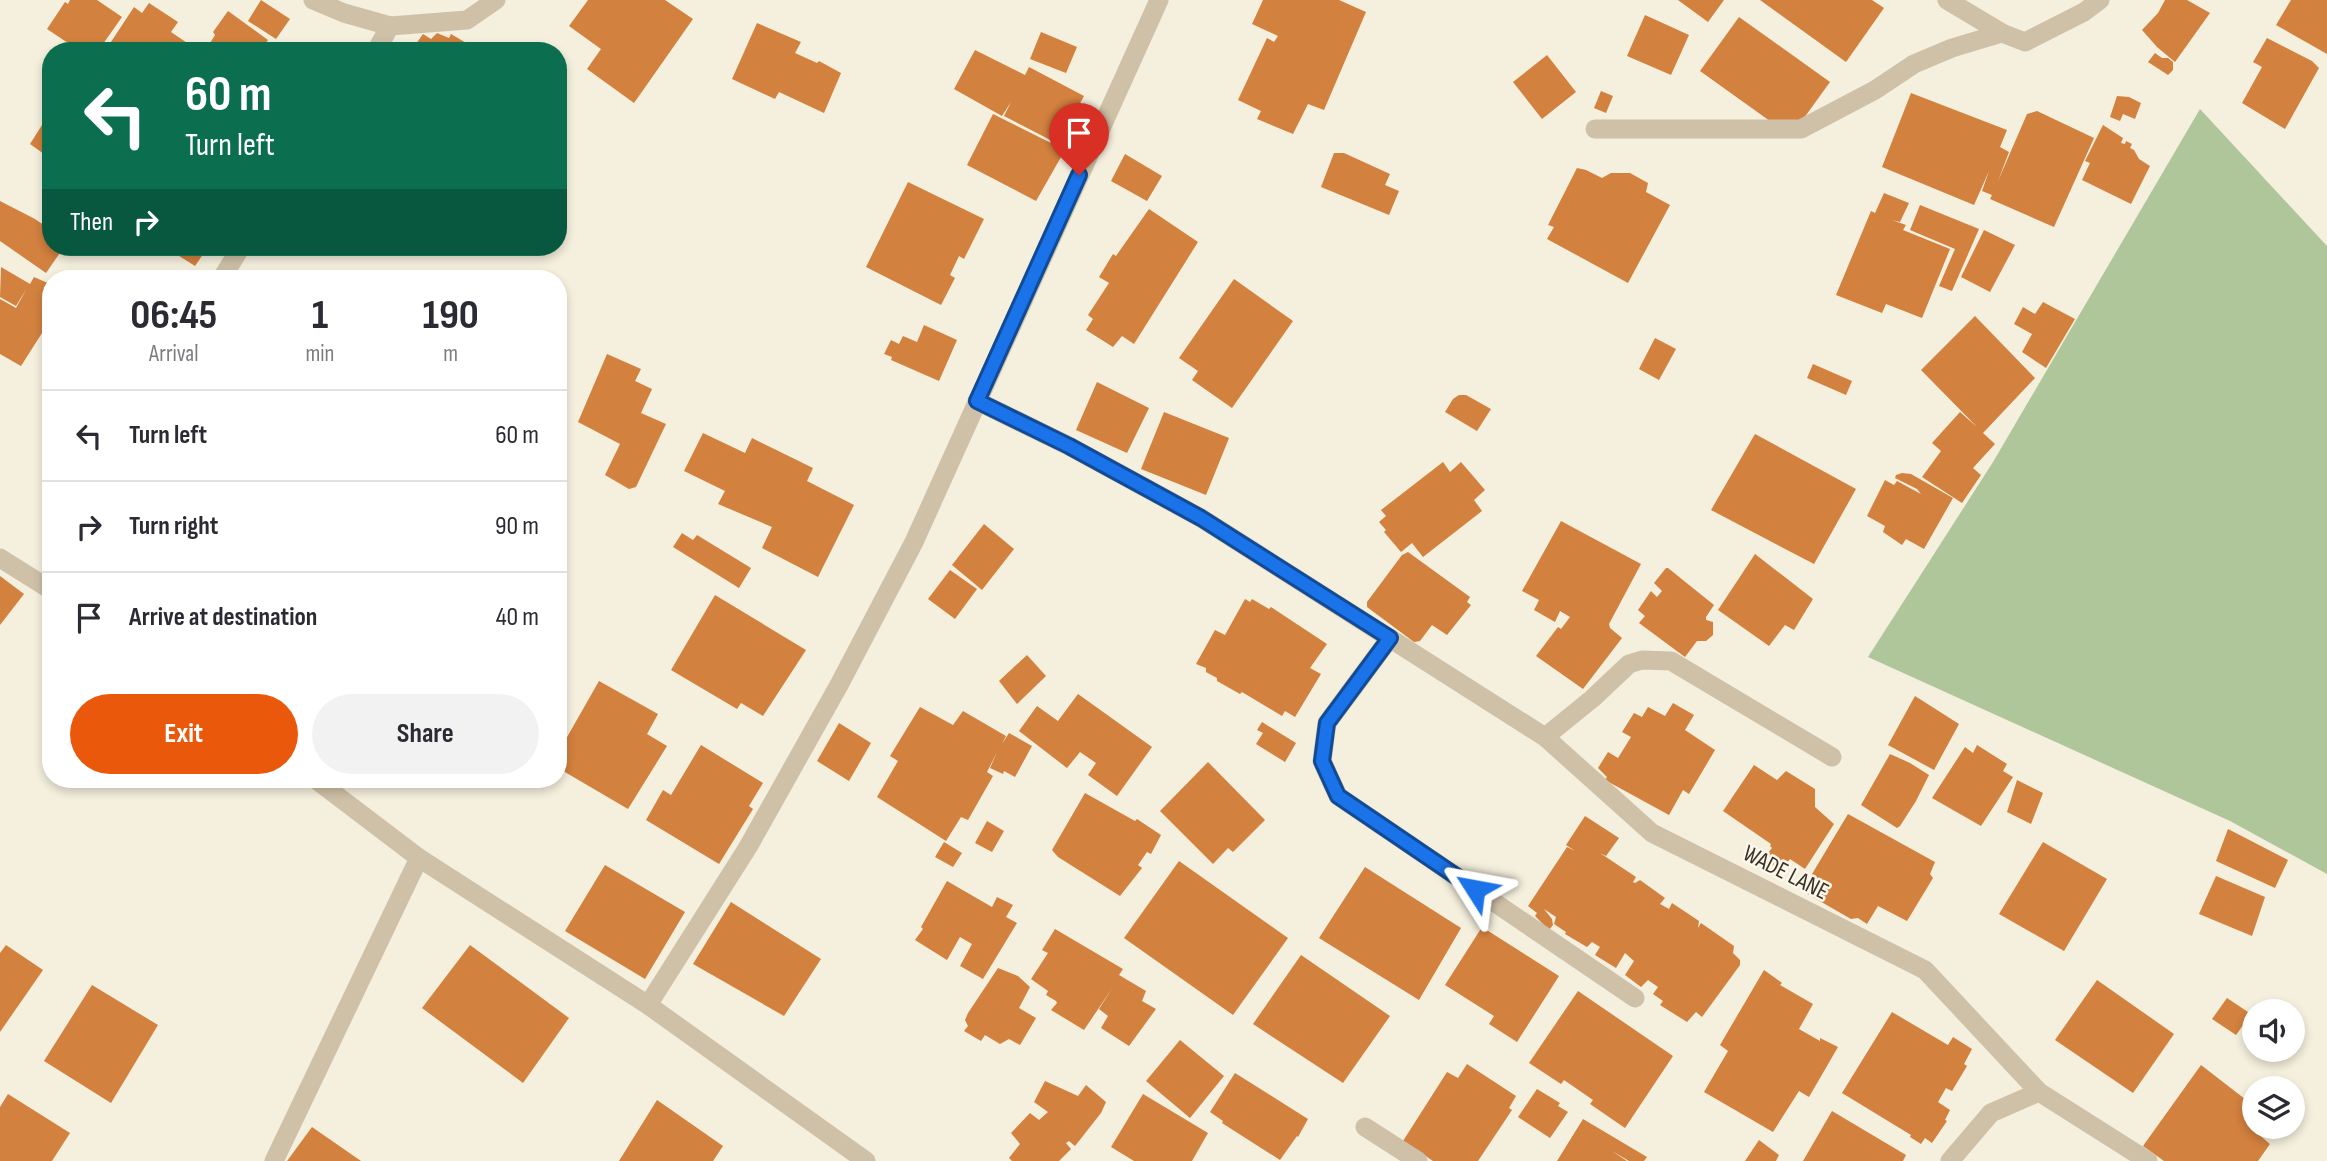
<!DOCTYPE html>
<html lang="en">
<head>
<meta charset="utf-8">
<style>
  :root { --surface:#fff; --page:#f2f2f3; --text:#2b2b33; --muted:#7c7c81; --line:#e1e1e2; --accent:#ea580c }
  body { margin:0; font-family:"Sofia Sans Condensed",sans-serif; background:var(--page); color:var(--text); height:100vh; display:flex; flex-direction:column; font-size:26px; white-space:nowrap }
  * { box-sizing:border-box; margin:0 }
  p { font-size:23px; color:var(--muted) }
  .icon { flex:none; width:38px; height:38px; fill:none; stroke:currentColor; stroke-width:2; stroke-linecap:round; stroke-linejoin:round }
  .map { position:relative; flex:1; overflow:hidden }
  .drawer { position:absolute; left:42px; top:270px; width:525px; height:518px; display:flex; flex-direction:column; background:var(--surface); border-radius:28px; box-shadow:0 4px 10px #0003 }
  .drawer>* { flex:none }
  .guide { position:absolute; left:42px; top:42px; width:525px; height:214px; border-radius:28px; box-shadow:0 4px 10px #0003; background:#0b6e4f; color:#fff; overflow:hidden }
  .buttons { position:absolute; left:2242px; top:999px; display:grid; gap:14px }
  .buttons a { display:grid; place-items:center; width:63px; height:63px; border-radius:50%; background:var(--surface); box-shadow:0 4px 10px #0003; font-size:35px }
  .pin { position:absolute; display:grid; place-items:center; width:60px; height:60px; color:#fff; margin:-72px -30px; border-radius:50% 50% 50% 0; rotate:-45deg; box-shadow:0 0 7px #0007 }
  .pin .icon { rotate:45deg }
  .me { position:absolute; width:77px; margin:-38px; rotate:304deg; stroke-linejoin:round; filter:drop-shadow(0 0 5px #0008) }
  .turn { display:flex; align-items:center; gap:24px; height:147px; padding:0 28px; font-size:32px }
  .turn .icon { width:91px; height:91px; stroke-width:2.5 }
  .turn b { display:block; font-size:49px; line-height:60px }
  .then { display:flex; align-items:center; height:66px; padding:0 28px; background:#0003; gap:14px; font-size:26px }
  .eta { display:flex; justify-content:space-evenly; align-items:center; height:119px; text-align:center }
  .eta b { font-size:42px; font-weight:700; line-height:49px }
  .action { display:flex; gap:14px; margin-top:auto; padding:14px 28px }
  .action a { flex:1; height:80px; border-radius:42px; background:var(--accent); color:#fff; font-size:28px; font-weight:700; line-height:80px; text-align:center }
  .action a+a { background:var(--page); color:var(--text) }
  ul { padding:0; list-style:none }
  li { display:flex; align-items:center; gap:21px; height:91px; padding:0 28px; border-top:2px solid var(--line) }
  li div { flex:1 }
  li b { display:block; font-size:26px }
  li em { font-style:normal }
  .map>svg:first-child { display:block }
  .green { fill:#afc69b }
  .building { fill:#d2813e }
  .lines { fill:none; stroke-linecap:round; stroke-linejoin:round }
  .minor { stroke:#cfc1a7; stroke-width:19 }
  .route-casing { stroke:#114b97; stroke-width:18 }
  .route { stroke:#1a73e8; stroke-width:12 }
  .labels { text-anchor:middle; stroke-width:5; stroke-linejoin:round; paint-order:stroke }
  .street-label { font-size:24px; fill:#3b3228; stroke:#fcf7ea }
</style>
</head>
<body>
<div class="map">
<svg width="2327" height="1161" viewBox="0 0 2327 1161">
  <rect width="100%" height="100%" fill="#f5efdd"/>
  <!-- green -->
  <polygon class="green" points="2200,109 2327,246 2327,874 2230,821 1868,657 1993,462"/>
  <!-- building -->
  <g class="building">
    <polygon points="70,0 97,0 122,17 98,51 80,51 47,29 65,2 68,4"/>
    <polygon points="261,0 290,19 276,39 248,21"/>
    <polygon points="588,0 665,0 693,19 634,103 587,69 601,49 569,26"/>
    <polygon points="1263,0 1339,0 1366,12 1324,110 1308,104 1293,134 1257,119 1261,111 1238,100 1267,38 1274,42 1278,36 1252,24"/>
    <polygon points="1678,0 1724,0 1708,22"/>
    <polygon points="1760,0 1872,0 1884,8 1846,62"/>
    <polygon points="2165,0 2187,0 2210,13 2175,62 2157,47 2142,30 2158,13"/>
    <polygon points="2291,0 2327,0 2327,54 2276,25"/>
    <polygon points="149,3 178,22 171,32 193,47 190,51 105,51 134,7 142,13"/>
    <polygon points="228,11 268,40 261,51 205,51 215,35 213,32"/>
    <polygon points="1645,15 1689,35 1671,75 1627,56"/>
    <polygon points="1739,17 1830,82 1791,136 1700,71"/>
    <polygon points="757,23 801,42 795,53 817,63 819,61 841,73 824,113 779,92 775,99 732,79"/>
    <polygon points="1041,32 1077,47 1066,73 1030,59"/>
    <polygon points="437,33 449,38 451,34 480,51 411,51 423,34 431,39"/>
    <polygon points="2267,38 2312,61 2319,68 2285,129 2242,103 2262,67 2253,62"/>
    <polygon points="975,50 1025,75 1029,67 1084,96 1058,144 1004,116 1011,102 1002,116 954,89"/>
    <polygon points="2155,53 2162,58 2168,58 2173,62 2173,70 2168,75 2148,62"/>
    <polygon points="1547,55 1576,92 1542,119 1513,82"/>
    <polygon points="1601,91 1613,96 1606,113 1594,108"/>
    <polygon points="1911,93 2007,130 2000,147 2009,152 1998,181 2027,114 2037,111 2094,138 2054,227 1990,199 1992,195 1982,191 1989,171 1974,205 1882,167"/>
    <polygon points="2117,96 2129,97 2141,103 2135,119 2123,114 2120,121 2110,117"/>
    <polygon points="49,114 51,115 51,159 30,144"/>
    <polygon points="993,114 1065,150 1036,201 967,165"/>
    <polygon points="2103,125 2123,138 2121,143 2125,144 2126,141 2132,144 2130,148 2134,150 2139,159 2150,166 2131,204 2082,180 2090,163 2085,161"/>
    <polygon points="1334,153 1344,153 1390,174 1385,185 1399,191 1389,215 1321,187"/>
    <polygon points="1125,154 1162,176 1147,201 1111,181"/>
    <polygon points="1577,168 1586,170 1602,178 1611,173 1630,173 1648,183 1646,192 1670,205 1628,283 1547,239 1554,227 1548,225"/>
    <polygon points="908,182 984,219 964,259 959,256 950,275 955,278 941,305 866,267"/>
    <polygon points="1884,193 1909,203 1900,222 1892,220 1906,225 1903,230 1950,249 1922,318 1886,304 1882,313 1836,295 1871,211 1875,213"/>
    <polygon points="0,201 35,219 51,230 51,247 64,247 46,273 0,241"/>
    <polygon points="1920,205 1979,229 1952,291 1939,286 1955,249 1910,230"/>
    <polygon points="1149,209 1198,242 1134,344 1122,336 1113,347 1086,330 1093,319 1088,315 1109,283 1099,277 1113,254 1116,256"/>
    <polygon points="1984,230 2015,245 1990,292 1961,277"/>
    <polygon points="165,247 208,247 195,266"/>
    <polygon points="1,267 30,284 34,277 50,284 43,296 51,300 51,338 42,333 21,366 0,354 0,299 16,308 27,288 16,306 0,297"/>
    <polygon points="1234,279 1293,321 1232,408 1192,380 1198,371 1179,358"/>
    <polygon points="2043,302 2075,319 2046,368 2022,352 2032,334 2014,324 2023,307 2035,314"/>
    <polygon points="1975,316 2035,378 1983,433 1995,444 1973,468 1981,475 1962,503 1922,477 1941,451 1932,443 1960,412 1977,427 1921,370"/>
    <polygon points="924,325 957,340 939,381 891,360 892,357 884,354 891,340 899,344 903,336 917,342"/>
    <polygon points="1655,338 1676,349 1659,380 1639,369"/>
    <polygon points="607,354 641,369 635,381 652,389 641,413 666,424 636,487 629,489 605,475 620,444 578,422"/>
    <polygon points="1813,364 1852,381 1846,395 1807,378"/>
    <polygon points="1097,382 1149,408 1127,453 1076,430"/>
    <polygon points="1459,395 1466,395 1491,409 1477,431 1445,412 1453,399"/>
    <polygon points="1164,412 1229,438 1206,495 1141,469"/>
    <polygon points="703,433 745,453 752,438 813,468 807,481 854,505 818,577 762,548 772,527 718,504 725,491 684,471"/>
    <polygon points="1755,434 1856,489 1814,564 1711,510"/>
    <polygon points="1443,462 1450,472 1461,462 1485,490 1474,500 1482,511 1423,557 1412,543 1401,552 1384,532 1386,530 1379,522 1386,516 1381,510"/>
    <polygon points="1902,473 1911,474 1953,498 1924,549 1906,539 1902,545 1883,532 1885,526 1867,516 1885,480 1894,485 1897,481 1921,494 1917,489 1895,478 1896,475"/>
    <polygon points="1561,521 1641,564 1609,624 1610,628 1622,638 1583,689 1536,656 1558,627 1561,629 1570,617 1560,611 1555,622 1534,610 1539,600 1522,591"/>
    <polygon points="984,524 1014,549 982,590 952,565"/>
    <polygon points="682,533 693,540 697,535 751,568 739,588 673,547"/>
    <polygon points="1408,552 1470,597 1467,602 1471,605 1447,635 1432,625 1420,641 1414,642 1367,607 1367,602 1402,555"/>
    <polygon points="1755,554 1813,599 1794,630 1785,625 1769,646 1718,610"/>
    <polygon points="1666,568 1668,568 1714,605 1706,617 1706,620 1713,622 1713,635 1706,641 1697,641 1685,657 1639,623 1645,616 1638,610 1651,591 1657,597 1662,591 1654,583"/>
    <polygon points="950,570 977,589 955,619 928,599"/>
    <polygon points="0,576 24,594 0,625"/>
    <polygon points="715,595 806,650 763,716 741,703 737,709 671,670"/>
    <polygon points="1245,599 1250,602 1252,599 1269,609 1271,607 1327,644 1310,668 1321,674 1295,717 1285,711 1282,716 1242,692 1240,694 1217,681 1217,678 1206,672 1206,668 1196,664 1215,630 1225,635"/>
    <polygon points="1027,655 1046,676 1017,704 999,681"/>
    <polygon points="599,681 658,714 647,734 667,746 628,809 558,768 558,753"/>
    <polygon points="1078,694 1152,747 1117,796 1088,775 1096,763 1080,752 1067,768 1019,731 1037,706 1058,721"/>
    <polygon points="1915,696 1959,724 1934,770 1888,745"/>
    <polygon points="1673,703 1694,715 1685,730 1715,750 1689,794 1683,790 1669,815 1605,780 1607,777 1598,768 1608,752 1618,758 1631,737 1622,732 1634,713 1642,717 1648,707 1665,716"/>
    <polygon points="920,707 953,725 963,711 1006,736 1002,744 1009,733 1032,746 1015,777 1004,771 1003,774 990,768 997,752 987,772 993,776 968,820 961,817 946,841 877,797 898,761 890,756"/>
    <polygon points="1262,722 1296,743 1285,762 1256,744 1263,733 1257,730"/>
    <polygon points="839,723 871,743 849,781 817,761"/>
    <polygon points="701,745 763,783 749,806 753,809 719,864 646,820 663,790 671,795"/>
    <polygon points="1977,745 2007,764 2003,771 2013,777 1981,826 1932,798 1965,747 1973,753"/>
    <polygon points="1890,754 1910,763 1929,775 1916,801 1900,826 1897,828 1861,805"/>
    <polygon points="1208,762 1265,820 1233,852 1228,848 1213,864 1160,811"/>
    <polygon points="1754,765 1777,780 1786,771 1815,789 1815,807 1834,824 1805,869 1790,859 1782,870 1767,863 1764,858 1772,848 1770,846 1771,844 1723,811"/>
    <polygon points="2017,780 2043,793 2031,824 2007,812"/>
    <polygon points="1085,793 1135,821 1137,819 1161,835 1151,854 1147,852 1138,865 1142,868 1120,896 1058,857 1052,850"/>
    <polygon points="1848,814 1935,862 1930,874 1933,878 1907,921 1878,906 1867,924 1858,918 1851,919 1804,892 1803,889"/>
    <polygon points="1585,816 1619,838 1606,856 1600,853 1636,877 1633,882 1635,883 1640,880 1665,898 1660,904 1669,909 1672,903 1699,921 1698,928 1701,923 1734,946 1733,953 1740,960 1740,965 1702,1017 1696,1012 1687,1022 1660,1005 1663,1001 1653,994 1658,987 1648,980 1641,987 1625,975 1634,961 1625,953 1616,968 1595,955 1600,947 1592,942 1587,947 1565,934 1566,932 1554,924 1556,917 1544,909 1552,919 1553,925 1549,930 1535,916 1537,913 1528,906 1567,847 1575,851 1566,845"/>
    <polygon points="987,821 1004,831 992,852 975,843"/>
    <polygon points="2228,829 2288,860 2275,888 2216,861"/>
    <polygon points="944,842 962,853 953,867 935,857"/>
    <polygon points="2043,842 2107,879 2064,951 1999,914"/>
    <polygon points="1179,861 1288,938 1233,1015 1124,938"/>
    <polygon points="605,865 685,912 645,979 565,931"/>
    <polygon points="1365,867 1461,928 1419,1000 1319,938"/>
    <polygon points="2216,876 2265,897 2252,936 2199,914"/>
    <polygon points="947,881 992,907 997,897 1013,905 1006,917 1017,923 983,979 960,966 972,944 960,937 947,960 915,940 923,929 921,927"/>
    <polygon points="731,902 821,959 784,1016 693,964"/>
    <polygon points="1482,927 1559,976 1517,1042 1489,1024 1494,1016 1445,985"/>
    <polygon points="1055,929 1123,969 1119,975 1146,991 1142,1001 1156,1009 1129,1046 1101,1028 1108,1016 1099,1009 1113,987 1084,1030 1051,1010 1057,1003 1056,1001 1046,995 1048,991 1031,979 1048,953 1042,950"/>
    <polygon points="6,945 43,970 0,1032 0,953"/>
    <polygon points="470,945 569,1018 523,1083 422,1008"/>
    <polygon points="1301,955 1390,1016 1343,1083 1253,1024"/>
    <polygon points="998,968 1018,976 1030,987 1019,1008 1036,1018 1020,1045 1009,1039 1000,1044 985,1035 981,1041 964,1031 968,1026 965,1020 968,1013"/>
    <polygon points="1764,970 1782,983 1780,985 1813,1004 1799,1029 1820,1041 1820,1038 1838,1047 1809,1097 1799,1091 1773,1132 1704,1092 1728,1051 1720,1045"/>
    <polygon points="2097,980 2174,1034 2133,1093 2055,1040"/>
    <polygon points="92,985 158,1025 111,1103 44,1061"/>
    <polygon points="1578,991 1673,1056 1625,1128 1590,1104 1593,1100 1564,1080 1561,1084 1529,1063"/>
    <polygon points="2227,998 2251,1014 2236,1035 2212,1019"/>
    <polygon points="1892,1012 1948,1045 1953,1037 1972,1049 1964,1064 1967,1066 1952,1091 1946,1088 1938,1102 1950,1110 1945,1120 1947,1121 1932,1143 1925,1138 1921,1144 1910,1137 1911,1135 1842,1093"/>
    <polygon points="1180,1040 1224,1076 1190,1118 1146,1081"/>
    <polygon points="1467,1064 1516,1096 1509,1108 1512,1110 1478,1161 1433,1161 1403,1141 1447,1072 1458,1078"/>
    <polygon points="2201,1065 2254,1106 2254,1127 2260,1127 2257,1133 2270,1144 2258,1161 2164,1161 2143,1146"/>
    <polygon points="1235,1073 1308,1119 1298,1137 1297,1136 1280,1160 1222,1123 1223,1121 1210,1112"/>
    <polygon points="1045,1081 1078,1096 1086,1085 1106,1102 1101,1113 1075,1146 1069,1141 1066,1143 1071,1149 1059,1161 1012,1161 1009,1158 1020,1144 1011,1133 1030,1113 1039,1120 1048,1112 1034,1102"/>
    <polygon points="1537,1089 1560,1103 1558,1106 1568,1112 1550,1138 1518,1117"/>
    <polygon points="8,1094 70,1133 52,1161 0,1161 0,1107"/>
    <polygon points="1143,1094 1208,1133 1192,1161 1134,1161 1111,1147"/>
    <polygon points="657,1100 723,1146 713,1161 619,1161"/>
    <polygon points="1832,1111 1906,1155 1903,1161 1803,1161"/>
    <polygon points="1583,1119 1647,1157 1644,1161 1629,1161 1612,1151 1627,1161 1557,1161"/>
    <polygon points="312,1127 361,1161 287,1161"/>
    <polygon points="1759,1140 1779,1155 1776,1161 1745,1161"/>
  </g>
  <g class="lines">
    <!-- minor -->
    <g class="minor">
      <polyline points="313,0 344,13 390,26 467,20 496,0"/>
      <polyline points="1947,0 2002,33 2025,42 2084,12 2100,0"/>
      <polyline points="376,51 390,26"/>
      <polyline points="1595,129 1801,129 1875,90 1914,64 1952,48 2002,33"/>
      <polyline points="222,278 241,247"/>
      <polyline points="977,401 1069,446 1201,518 1545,737 1652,833 1925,970 2039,1092 2148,1161"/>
      <polyline points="0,558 51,590"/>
      <polyline points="1390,638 1327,723 1322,761 1338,796 1635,998"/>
      <polyline points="1545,737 1593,698 1629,664 1642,660 1671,661 1832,757"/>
      <polyline points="315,779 419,858 648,1005 866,1161"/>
      <polyline points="648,1005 748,847 839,685 914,542 1159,0"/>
      <polyline points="1365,1127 1418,1161"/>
      <polyline points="274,1161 419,858"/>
      <polyline points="1950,1161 1991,1113 2039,1092"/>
    </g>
  </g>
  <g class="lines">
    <defs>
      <polyline id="route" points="1079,175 977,401 1069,446 1201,518 1390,638 1327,723 1322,761 1338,796 1475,889"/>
    </defs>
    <!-- route casing -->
    <use href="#route" class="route-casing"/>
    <!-- route -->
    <use href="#route" class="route"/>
  </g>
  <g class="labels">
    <!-- street labels -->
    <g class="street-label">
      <text transform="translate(1786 872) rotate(27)" y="8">WADE LANE</text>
    </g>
  </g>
</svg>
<div class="buttons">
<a><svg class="icon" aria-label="sound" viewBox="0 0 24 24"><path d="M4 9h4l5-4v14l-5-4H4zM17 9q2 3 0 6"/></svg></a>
<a><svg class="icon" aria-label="layers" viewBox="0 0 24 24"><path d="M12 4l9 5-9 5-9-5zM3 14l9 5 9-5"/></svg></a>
</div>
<div class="pin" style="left:1079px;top:175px;background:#d93025"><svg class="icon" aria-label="arrive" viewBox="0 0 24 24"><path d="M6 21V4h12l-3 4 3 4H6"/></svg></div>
<svg class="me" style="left:1475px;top:889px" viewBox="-20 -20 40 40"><path d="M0-17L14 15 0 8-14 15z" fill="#1a73e8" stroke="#fff" stroke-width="4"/></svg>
<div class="guide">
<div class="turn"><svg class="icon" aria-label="left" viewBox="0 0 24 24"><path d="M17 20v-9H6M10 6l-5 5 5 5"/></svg><div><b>60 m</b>Turn left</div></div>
<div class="then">Then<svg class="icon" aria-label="right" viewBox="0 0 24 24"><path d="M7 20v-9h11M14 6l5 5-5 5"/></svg></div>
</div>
<section class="drawer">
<div class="eta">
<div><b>06:45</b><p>Arrival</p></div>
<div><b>1</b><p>min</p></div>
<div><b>190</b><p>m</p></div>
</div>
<ul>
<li><svg class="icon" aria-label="left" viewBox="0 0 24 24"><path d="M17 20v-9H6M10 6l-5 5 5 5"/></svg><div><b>Turn left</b></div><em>60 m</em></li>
<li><svg class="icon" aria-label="right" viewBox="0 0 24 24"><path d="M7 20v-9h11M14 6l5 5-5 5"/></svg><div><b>Turn right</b></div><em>90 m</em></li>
<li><svg class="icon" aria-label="arrive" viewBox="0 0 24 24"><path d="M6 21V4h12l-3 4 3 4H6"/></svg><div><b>Arrive at destination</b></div><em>40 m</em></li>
</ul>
<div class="action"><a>Exit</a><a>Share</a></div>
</section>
</div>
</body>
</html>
